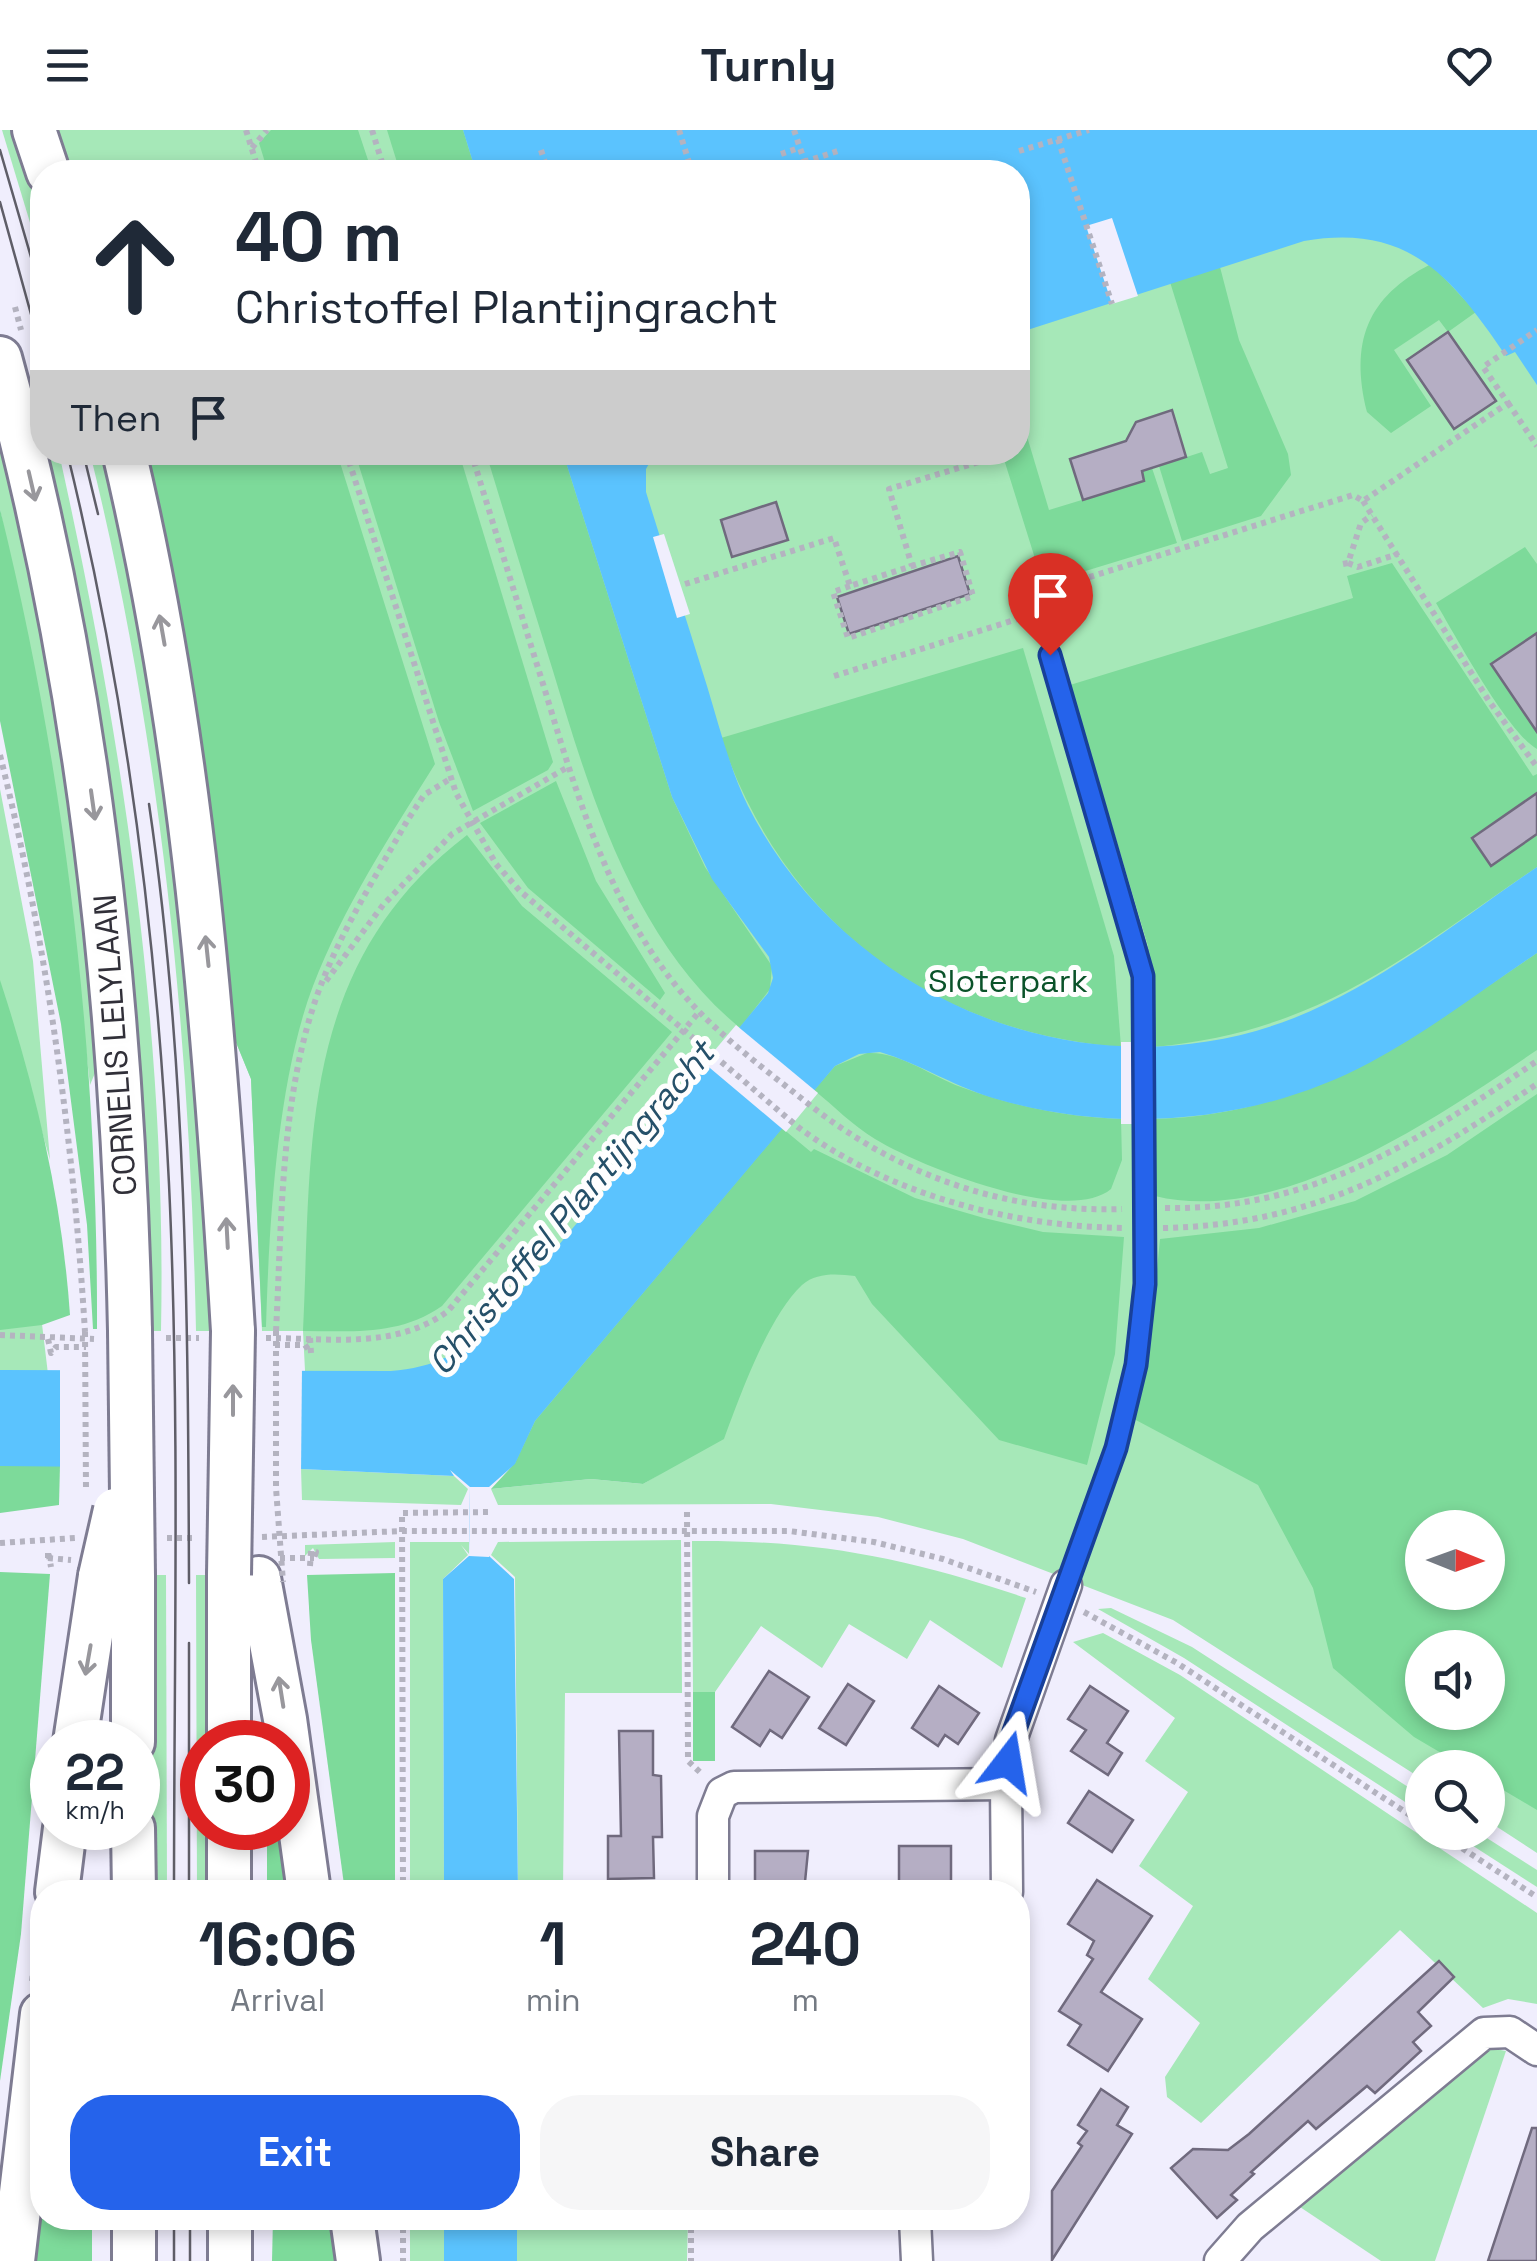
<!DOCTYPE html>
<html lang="en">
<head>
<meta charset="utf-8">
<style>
  :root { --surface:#fff; --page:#f6f6f7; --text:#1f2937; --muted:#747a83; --accent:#2563eb }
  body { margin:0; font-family:"Space Grotesk",sans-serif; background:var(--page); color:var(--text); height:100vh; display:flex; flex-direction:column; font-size:38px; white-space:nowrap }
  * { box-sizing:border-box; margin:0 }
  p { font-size:32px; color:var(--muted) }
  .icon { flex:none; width:55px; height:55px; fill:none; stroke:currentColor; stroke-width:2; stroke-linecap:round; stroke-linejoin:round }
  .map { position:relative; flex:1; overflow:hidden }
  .details { position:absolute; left:30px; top:1750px; width:1000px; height:350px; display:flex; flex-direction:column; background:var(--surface); border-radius:40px; box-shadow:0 5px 15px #0003 }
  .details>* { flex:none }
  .top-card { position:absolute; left:30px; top:30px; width:1000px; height:305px; border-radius:40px; box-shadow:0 5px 15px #0003; background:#fff; color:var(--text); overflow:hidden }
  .needle { width:65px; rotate:91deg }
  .tools { position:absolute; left:1405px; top:1380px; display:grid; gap:20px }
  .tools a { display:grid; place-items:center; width:100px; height:100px; border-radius:50%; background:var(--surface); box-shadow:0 5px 15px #0003; font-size:50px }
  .speed { position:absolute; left:30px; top:1590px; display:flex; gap:20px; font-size:50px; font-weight:700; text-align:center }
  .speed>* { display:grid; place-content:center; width:130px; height:130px; border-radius:50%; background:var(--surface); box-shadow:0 5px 15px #0003; line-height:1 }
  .speed small { font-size:25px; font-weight:400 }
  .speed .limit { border:15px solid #d22; background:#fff; color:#111 }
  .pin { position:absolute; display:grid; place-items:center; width:85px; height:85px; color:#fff; margin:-102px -42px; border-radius:50% 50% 50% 0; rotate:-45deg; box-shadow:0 0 10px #0007 }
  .pin .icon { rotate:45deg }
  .me { position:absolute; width:110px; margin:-55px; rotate:14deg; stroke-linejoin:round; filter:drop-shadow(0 0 8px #0008) }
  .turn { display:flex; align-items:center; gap:35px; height:210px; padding:0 40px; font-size:45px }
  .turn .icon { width:130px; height:130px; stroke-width:2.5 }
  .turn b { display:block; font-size:70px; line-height:85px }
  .then { display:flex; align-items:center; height:95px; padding:0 40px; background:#0003; gap:20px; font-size:38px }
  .eta { display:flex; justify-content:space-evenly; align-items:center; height:170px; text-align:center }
  .eta b { font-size:60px; font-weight:800; line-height:70px }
  .cta { display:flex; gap:20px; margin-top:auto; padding:20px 40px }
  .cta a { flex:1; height:115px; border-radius:40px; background:var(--accent); color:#fff; font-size:40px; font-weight:800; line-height:115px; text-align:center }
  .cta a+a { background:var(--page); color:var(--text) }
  header { display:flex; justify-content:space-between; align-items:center; height:130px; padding:0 40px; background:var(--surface); font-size:45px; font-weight:800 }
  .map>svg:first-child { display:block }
  .green { fill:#a6e8b8; fill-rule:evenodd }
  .forest { fill:#7dda9a; fill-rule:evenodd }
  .water { fill:#5bc3fe }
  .pier { fill:#f0eefd }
  .building { fill:#b5aec4; stroke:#706a7e; stroke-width:2.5 }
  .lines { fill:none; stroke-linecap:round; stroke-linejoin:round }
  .service-casing { stroke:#7e7c92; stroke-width:20 }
  .minor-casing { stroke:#7e7c92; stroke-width:35 }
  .secondary-casing { stroke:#7e7c92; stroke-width:48 }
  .path { stroke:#b4b3c0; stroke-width:6; stroke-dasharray:5 5; stroke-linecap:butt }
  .service { stroke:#fff; stroke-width:15 }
  .minor { stroke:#fff; stroke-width:30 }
  .secondary { stroke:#fff; stroke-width:42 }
  .tram { stroke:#5f5e68; stroke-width:2.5 }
  .secondary-bridge-casing { stroke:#7e7c92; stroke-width:48; stroke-linecap:butt }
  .path-bridge { stroke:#b4b3c0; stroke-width:6; stroke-dasharray:5 5; stroke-linecap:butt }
  .secondary-bridge { stroke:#fff; stroke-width:42 }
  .oneway { stroke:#98979c }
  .route-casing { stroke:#184099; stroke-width:25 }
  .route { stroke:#2563eb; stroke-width:18 }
  .labels { text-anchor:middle; stroke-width:10; stroke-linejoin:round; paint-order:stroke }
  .park-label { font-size:32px; fill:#0a5229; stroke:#fefefe }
  .street-label { font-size:32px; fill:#302f38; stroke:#fefefe }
  .water-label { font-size:35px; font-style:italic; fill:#255069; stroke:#fefefe }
</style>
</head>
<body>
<header><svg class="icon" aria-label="menu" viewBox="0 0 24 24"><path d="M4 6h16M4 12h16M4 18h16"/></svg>Turnly<svg class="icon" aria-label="heart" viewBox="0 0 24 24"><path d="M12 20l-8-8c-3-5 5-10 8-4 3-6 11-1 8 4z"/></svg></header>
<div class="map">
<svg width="1537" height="2131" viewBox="0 0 1537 2131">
  <rect width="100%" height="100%" fill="#f0eefd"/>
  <!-- green -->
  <g class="green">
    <polygon points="2,0 18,0 42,83 42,117 38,119"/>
    <path d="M 55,0 L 1537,0 L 1537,1723 L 1488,1691 L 1488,1638 L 1422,1638 L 1422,1649 L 1173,1490 L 963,1409 L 878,1387 L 771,1374 L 498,1375 L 491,1359 L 591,1349 L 643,1354 L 660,1344 L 309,1320 L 303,1201 L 262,1201 L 251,949 L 233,905 L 197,598 L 144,323 L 1018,322 L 1018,42 L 68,42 ZM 1422,1398 L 1488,1398 L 1488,1462 L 1422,1462 ZM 1422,1518 L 1488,1518 L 1488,1582 L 1422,1582 Z"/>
    <polygon points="0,291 53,534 100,931 90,955 57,668 0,379"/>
    <path d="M 43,323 L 59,323 C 123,611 167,905 161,1201 L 148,1201 L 123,767 Z"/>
    <path d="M 90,323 L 106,323 L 117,365 L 185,767 L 210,1201 L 196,1201 C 190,906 161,610 90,323 Z"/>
    <polygon points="0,659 33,831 50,1030 2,861 48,1244 0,1244"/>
    <polygon points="301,1339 454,1346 468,1359 461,1375 302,1370"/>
    <polygon points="681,1410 682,1563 565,1563 563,1762 518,1762 515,1447 491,1425 498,1412"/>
    <path d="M 692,1411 C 818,1410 907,1428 1026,1468 L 1002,1538 L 930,1490 L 907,1529 L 849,1494 L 822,1538 L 761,1496 L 715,1562 L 693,1562 Z"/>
    <polygon points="395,1412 395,1428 319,1429 313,1418 305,1426 305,1415"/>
    <polygon points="410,1412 470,1412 469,1424 461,1415 468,1425 443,1449 444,1762 410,1762"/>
    <polygon points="149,1445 166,1445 167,1762 149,1762"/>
    <polygon points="196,1445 211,1445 211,1612 202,1612 202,1698 211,1698 211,1762 197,1762"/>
    <polygon points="1111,1478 1192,1517 1422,1666 1422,1683 1184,1528 1098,1479"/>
    <polygon points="1103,1503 1180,1545 1537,1783 1537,1874 1508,1869 1483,1878 1400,1800 1201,1993 1167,1967 1165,1947 1200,1893 1148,1849 1193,1776 1139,1736 1188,1662 1145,1631 1175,1588 1073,1512"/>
    <polygon points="1453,1703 1479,1703 1537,1740 1537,1757"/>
    <polygon points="1489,1918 1506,1921 1435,2131 1381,2131 1300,2077 1471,1924"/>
    <rect x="410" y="2088" width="34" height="43"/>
    <polygon points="517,2088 688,2088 687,2131 517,2131"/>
  </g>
  <!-- forest -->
  <g class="forest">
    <polygon points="271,0 358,0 372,42 268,42 259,13"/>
    <polygon points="387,0 463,0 476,42 400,42"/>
    <path d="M 1431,134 L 1476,182 L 1448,202 L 1439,190 L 1394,220 L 1431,276 L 1391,303 L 1367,282 C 1350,213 1366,167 1431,134 Z"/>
    <polygon points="1220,137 1239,210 1288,324 1291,345 1261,386 1182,411 1159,336 1202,322 1210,344 1228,338 1170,152"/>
    <polygon points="1023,293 1049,380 1144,351 1141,341 1152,338 1177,413 1043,454 1002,323 1018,322 1018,295"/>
    <path d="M 144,323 L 337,323 L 435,634 C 391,704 343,778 313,856 C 277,951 269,1095 266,1197 L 262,1197 L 251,949 L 233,905 L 197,598 Z"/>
    <polygon points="355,323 459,323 553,632 548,640 473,681 439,592"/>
    <path d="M 486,323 L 563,323 L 672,667 L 705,737 L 772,836 L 770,859 L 740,898 C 634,810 592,670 553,541 C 530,468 508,395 486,323 Z"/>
    <path d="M 0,379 C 66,646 98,924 97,1199 L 93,1199 L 87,1095 L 61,894 L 0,591 Z"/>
    <path d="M 1525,417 L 1537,434 L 1537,619 C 1508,603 1455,505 1436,473 Z"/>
    <path d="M 1392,433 L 1533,646 L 1537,644 L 1537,737 C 1404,827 1321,901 1154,917 L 1148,816 L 1070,555 L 1353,468 L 1347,446 Z"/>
    <path d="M 1023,518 L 1114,826 L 1121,917 C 929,902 783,791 721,608 Z"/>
    <polygon points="556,651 596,751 665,863 660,870 528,758 480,693"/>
    <path d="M 467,705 L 522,776 L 672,902 L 442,1176 C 399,1206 353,1201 303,1201 C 312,1014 297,835 467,705 Z"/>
    <path d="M 1537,823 L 1537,920 C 1439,986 1281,1097 1155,1066 L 1155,989 C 1309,985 1414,906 1537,823 Z"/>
    <path d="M 0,850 C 36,960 62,1069 70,1185 L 42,1195 L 0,1200 Z"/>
    <path d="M 867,923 C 899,921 931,946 961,957 C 1012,976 1066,987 1121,989 L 1122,1030 L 1111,1059 C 1067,1096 919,1036 875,1009 C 852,995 835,977 814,960 L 835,936 Z"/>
    <path d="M 1537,964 L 1537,1680 L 1488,1651 L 1488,1638 L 1465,1637 L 1414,1607 L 1333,1538 L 1313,1458 L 1258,1355 L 1134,1289 L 1149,1221 L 1160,1109 L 1259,1098 L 1355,1071 L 1447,1025 ZM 1422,1398 L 1488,1398 L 1488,1462 L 1422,1462 ZM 1422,1518 L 1488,1518 L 1488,1582 L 1422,1582 Z"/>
    <path d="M 782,998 L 811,1022 L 814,1019 L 915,1068 L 984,1088 L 1043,1102 L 1124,1107 L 1115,1224 L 1087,1335 L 999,1310 L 872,1174 L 855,1146 C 837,1144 817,1142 802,1155 C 768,1187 740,1266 724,1309 L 643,1354 L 591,1349 L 491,1359 L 515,1333 L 535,1291 Z"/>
    <polygon points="60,1335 59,1375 0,1383 0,1336"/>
    <polygon points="0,1442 50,1444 21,1804 0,1951"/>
    <polygon points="395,1443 395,1762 345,1762 311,1510 307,1445"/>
    <rect x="693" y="1562" width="22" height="69"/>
    <polygon points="267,1698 288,1698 300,1762 267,1762"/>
    <polygon points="42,1956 42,2088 92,2088 92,2131 29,2131"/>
    <polygon points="273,2088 343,2088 339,2131 272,2131"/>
  </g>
  <!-- water -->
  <g class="water">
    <path d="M 463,0 L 1537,0 L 1537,255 L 1515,222 L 1506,226 C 1452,147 1409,93 1304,111 L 1018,203 L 1018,42 L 476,42 Z"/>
    <path d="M 563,323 L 655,323 L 646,339 L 646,362 C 666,427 687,491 707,556 C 719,595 729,637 748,676 C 847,872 1088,969 1294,888 C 1382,853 1459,790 1537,737 L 1537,823 C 1482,860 1429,901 1371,932 C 1259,992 1123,1005 1000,970 C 958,959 921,934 880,922 L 859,924 L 835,936 L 535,1291 L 515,1334 L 489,1357 L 489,1426 L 514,1449 L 518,1762 L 444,1762 L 443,1449 L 469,1426 L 470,1357 L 450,1340 L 454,1346 L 301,1339 L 0,1336 L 0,1240 L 391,1241 C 433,1238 465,1222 494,1193 L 768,863 L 773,848 L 769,827 L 712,749 L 672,667 Z"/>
    <rect x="444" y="2088" width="73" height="43"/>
  </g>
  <!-- pier -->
  <g class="pier">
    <polygon points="1112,88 1138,166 1112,174 1086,96"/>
    <polygon points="664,404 690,484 677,488 653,407"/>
    <polygon points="736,895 818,963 786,1002 704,933"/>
    <polygon points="1121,912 1154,912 1155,994 1121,994"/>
    <polygon points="302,1236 301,1344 60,1340 60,1237"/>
    <polygon points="470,1357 489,1357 489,1427 469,1426"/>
  </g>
  <!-- building -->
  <g class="building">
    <polygon points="1448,202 1496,271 1454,299 1407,230"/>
    <polygon points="1172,280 1186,327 1142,341 1144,351 1083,370 1070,329 1126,311 1136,292"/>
    <polygon points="776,372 788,410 732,427 721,390"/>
    <polygon points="958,426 970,464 849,504 837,467"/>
    <polygon points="1537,503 1537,602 1491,534"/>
    <polygon points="1537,663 1537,704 1491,736 1472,708"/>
    <polygon points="769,1541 809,1567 782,1608 770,1600 760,1616 732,1597"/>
    <polygon points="848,1554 874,1571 846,1615 819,1598"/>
    <polygon points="939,1556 979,1583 958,1614 945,1605 938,1616 912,1598"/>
    <polygon points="1090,1556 1128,1581 1107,1613 1122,1623 1108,1645 1071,1621 1086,1600 1068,1589"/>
    <polygon points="619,1601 653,1601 653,1645 661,1646 662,1707 653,1707 654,1748 608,1749 608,1706 621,1706"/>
    <polygon points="1089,1661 1133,1690 1112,1722 1068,1693"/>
    <polygon points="899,1716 951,1716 951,1759 899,1762"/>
    <polygon points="755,1721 808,1721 804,1762 763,1762 763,1757 755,1757"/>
    <polygon points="1097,1750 1152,1786 1101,1862 1142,1889 1108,1941 1068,1915 1081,1895 1059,1881 1093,1829 1087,1825 1094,1811 1068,1794"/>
    <polygon points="1439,1831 1454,1847 1418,1882 1431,1896 1413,1912 1421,1921 1375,1963 1367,1956 1316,1999 1308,1991 1251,2042 1254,2044 1231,2065 1237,2070 1217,2088 1171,2038 1193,2019 1228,2020 1249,2004"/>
    <polygon points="1101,1959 1128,1977 1117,1995 1132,2004 1052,2130 1052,2061 1082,2016 1078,2013 1087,2001 1078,1995"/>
    <polygon points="1532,1998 1537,1998 1537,2131 1488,2131"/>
  </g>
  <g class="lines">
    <defs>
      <polyline id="service" points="1050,525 1139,823 1144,886 1145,1154 1136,1235 1116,1318 1066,1455"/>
      <g id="minor">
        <polyline points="713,1762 713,1686 722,1663 734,1657 1006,1654"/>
        <polyline points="1007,1762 1006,1654 1011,1610 1066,1455"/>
        <polyline points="915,2089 917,2131"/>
        <polyline points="1220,2131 1250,2097 1484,1903 1510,1902 1537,1920"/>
      </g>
      <g id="secondary">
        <polyline points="34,0 48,42"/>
        <path d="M 0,228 C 88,547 123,871 130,1201"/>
        <path d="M 124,322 C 193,612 215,904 233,1201"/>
        <polyline points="229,1445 229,1612"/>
        <polyline points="133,1446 133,1612"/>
        <polyline points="259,1448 285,1589 309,1762"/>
        <polyline points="75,1612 100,1446"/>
        <polyline points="133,1698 134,1762"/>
        <polyline points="229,1698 229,1762"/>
        <polyline points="57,1762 65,1698"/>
        <polyline points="134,2088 134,2131"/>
        <polyline points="230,2088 230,2131"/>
        <polyline points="352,2088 358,2131"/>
        <polyline points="13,2131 42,1884"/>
      </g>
    </defs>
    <!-- service casing -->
    <use href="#service" class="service-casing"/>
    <!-- minor casing -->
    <use href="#minor" class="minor-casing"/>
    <!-- secondary casing -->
    <use href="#secondary" class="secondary-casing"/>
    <!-- path -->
    <g class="path">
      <polyline points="246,0 259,42"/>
      <polyline points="372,0 385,42"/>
      <polyline points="679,0 692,42"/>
      <polyline points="794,0 808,42"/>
      <polyline points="1058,9 1112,174"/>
      <polyline points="252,18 267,0"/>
      <polyline points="541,20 548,42"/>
      <polyline points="1019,21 1089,0"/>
      <polyline points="781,24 799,18"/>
      <polyline points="804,32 838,21"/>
      <polyline points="953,42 966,38"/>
      <polyline points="15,177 21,200"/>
      <polyline points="1508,273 1537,316"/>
      <path d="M 346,322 L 456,663 L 496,734 L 520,761 L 798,997 C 889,1065 1013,1097 1126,1098"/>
      <path d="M 471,322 C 495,400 519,477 543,554 C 575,659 607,771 677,857 C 712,900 758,934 801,968 C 894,1044 1002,1083 1122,1079"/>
      <polyline points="641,322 650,330"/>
      <polyline points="1363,371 1489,571 1537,637"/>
      <polyline points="1348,433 1358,437 1398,424"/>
      <polyline points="1343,434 1348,433 1361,393 1372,385"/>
      <polyline points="685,454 834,408 850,456 912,436 889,359 982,331"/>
      <polyline points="850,456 833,462 848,508 973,466 960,422 912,436"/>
      <polyline points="1032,465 1353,365 1363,371 1508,273 1483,237 1537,200"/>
      <polyline points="834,546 1037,483"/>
      <path d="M 0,625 C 47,814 73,1007 85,1202"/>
      <polyline points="326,851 383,775 452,704 568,637"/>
      <path d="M 1165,1078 C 1310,1081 1421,1010 1537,931"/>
      <path d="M 1163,1098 C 1315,1095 1415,1036 1537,954"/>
      <path d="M 276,1201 C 282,1090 280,966 319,860 C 341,801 376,746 407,691 L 424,665 L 450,649"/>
      <polyline points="0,1205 94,1209"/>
      <polyline points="166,1208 199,1208"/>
      <path d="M 266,1208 C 329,1208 395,1220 448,1181 L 699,882"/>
      <polyline points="48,1209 51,1223 56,1217 86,1217"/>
      <polyline points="275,1215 305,1215 311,1223 310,1208"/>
      <polyline points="687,1382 688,1631 703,1645"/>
      <polyline points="262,1407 402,1401 789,1401 874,1412 943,1429 1036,1462"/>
      <polyline points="167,1408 195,1408"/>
      <polyline points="0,1413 75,1408"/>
      <polyline points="48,1428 48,1421 51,1437"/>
      <polyline points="310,1436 311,1421 316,1422 314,1428"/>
      <polyline points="1084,1482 1177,1533 1422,1693"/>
      <polyline points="1437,1702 1537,1767"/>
      <polyline points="403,1762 402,1383 489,1382"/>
      <polyline points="32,1851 39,1789"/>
      <polyline points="403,2088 403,2131"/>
      <polyline points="691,2088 691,2131"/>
    </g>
    <!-- service -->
    <use href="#service" class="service"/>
    <!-- minor -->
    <use href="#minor" class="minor"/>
    <!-- secondary -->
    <use href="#secondary" class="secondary"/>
    <!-- tram -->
    <g class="tram">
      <polyline points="0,20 42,165"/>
      <polyline points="0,72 42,224"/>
      <path d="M 67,322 C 126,562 157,808 169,1054 C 180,1289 174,1527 174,1762"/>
      <polyline points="83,322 98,384"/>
      <path d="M 149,674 C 187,933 188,1192 189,1453"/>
      <polyline points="189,1513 189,1762"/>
      <polyline points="174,2088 174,2131"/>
      <polyline points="190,2088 190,2131"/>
    </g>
    <defs>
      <g id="secondary-bridge">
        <polyline points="130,1201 133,1446"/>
        <polyline points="229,1445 233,1201"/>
        <polyline points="100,1446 115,1380"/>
      </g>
    </defs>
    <!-- secondary-bridge casing -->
    <use href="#secondary-bridge" class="secondary-bridge-casing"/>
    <!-- path-bridge -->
    <g class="path-bridge">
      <polyline points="276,1201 276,1358 283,1452"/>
      <polyline points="85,1202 86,1360"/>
      <polyline points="48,1428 71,1430"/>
      <polyline points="280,1428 314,1428"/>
    </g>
    <!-- secondary-bridge -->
    <use href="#secondary-bridge" class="secondary-bridge"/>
  </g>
  <!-- one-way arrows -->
  <defs><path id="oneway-shaft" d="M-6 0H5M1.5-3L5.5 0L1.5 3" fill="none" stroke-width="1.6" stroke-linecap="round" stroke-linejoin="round" transform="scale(2.5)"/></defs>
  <g class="oneway">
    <use href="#oneway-shaft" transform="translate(32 356) rotate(77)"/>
    <use href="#oneway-shaft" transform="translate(162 500) rotate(-100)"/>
    <use href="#oneway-shaft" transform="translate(93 675) rotate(82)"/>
    <use href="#oneway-shaft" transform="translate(207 821) rotate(-96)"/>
    <use href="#oneway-shaft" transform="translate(227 1103) rotate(-93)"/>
    <use href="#oneway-shaft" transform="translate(233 1270) rotate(-90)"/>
    <use href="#oneway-shaft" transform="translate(88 1530) rotate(100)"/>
    <use href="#oneway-shaft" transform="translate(281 1562) rotate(-99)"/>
  </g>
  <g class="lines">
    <defs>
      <polyline id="route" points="1008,1632 1011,1610 1116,1318 1136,1235 1145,1154 1143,846 1050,525"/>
    </defs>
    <!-- route casing -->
    <use href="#route" class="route-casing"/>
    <!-- route -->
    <use href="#route" class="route"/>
  </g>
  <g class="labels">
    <!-- park labels -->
    <g class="park-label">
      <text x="1008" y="862">Sloterpark</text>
    </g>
    <!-- street labels -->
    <g class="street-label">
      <text transform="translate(115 915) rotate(-94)" y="11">CORNELIS LELYLAAN</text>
    </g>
    <!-- water labels -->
    <g class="water-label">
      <text transform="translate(571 1078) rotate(-50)" y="12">Christoffel Plantijngracht</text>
    </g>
  </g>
</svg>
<div class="tools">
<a><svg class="needle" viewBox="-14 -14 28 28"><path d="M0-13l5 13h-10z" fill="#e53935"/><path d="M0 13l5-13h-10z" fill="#747a83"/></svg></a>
<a><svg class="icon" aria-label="sound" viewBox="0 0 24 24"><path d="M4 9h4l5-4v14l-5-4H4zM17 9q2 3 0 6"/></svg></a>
<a><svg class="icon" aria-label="search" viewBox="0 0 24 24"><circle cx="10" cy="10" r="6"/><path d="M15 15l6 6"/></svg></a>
</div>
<div class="speed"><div>22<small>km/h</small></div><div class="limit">30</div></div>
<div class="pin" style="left:1050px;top:525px;background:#d93025"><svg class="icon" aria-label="arrive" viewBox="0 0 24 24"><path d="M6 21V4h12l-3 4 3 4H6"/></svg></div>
<svg class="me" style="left:1008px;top:1632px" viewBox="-20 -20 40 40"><path d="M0-17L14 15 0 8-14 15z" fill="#2563eb" stroke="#fff" stroke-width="4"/></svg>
<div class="top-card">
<div class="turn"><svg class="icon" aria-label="ahead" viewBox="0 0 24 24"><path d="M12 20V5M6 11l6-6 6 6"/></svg><div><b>40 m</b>Christoffel Plantijngracht</div></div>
<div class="then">Then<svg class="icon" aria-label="arrive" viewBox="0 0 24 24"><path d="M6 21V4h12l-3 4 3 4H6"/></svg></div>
</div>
<section class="details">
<div class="eta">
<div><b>16:06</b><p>Arrival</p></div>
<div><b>1</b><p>min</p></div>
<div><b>240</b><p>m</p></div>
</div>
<div class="cta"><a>Exit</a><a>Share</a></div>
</section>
</div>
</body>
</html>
